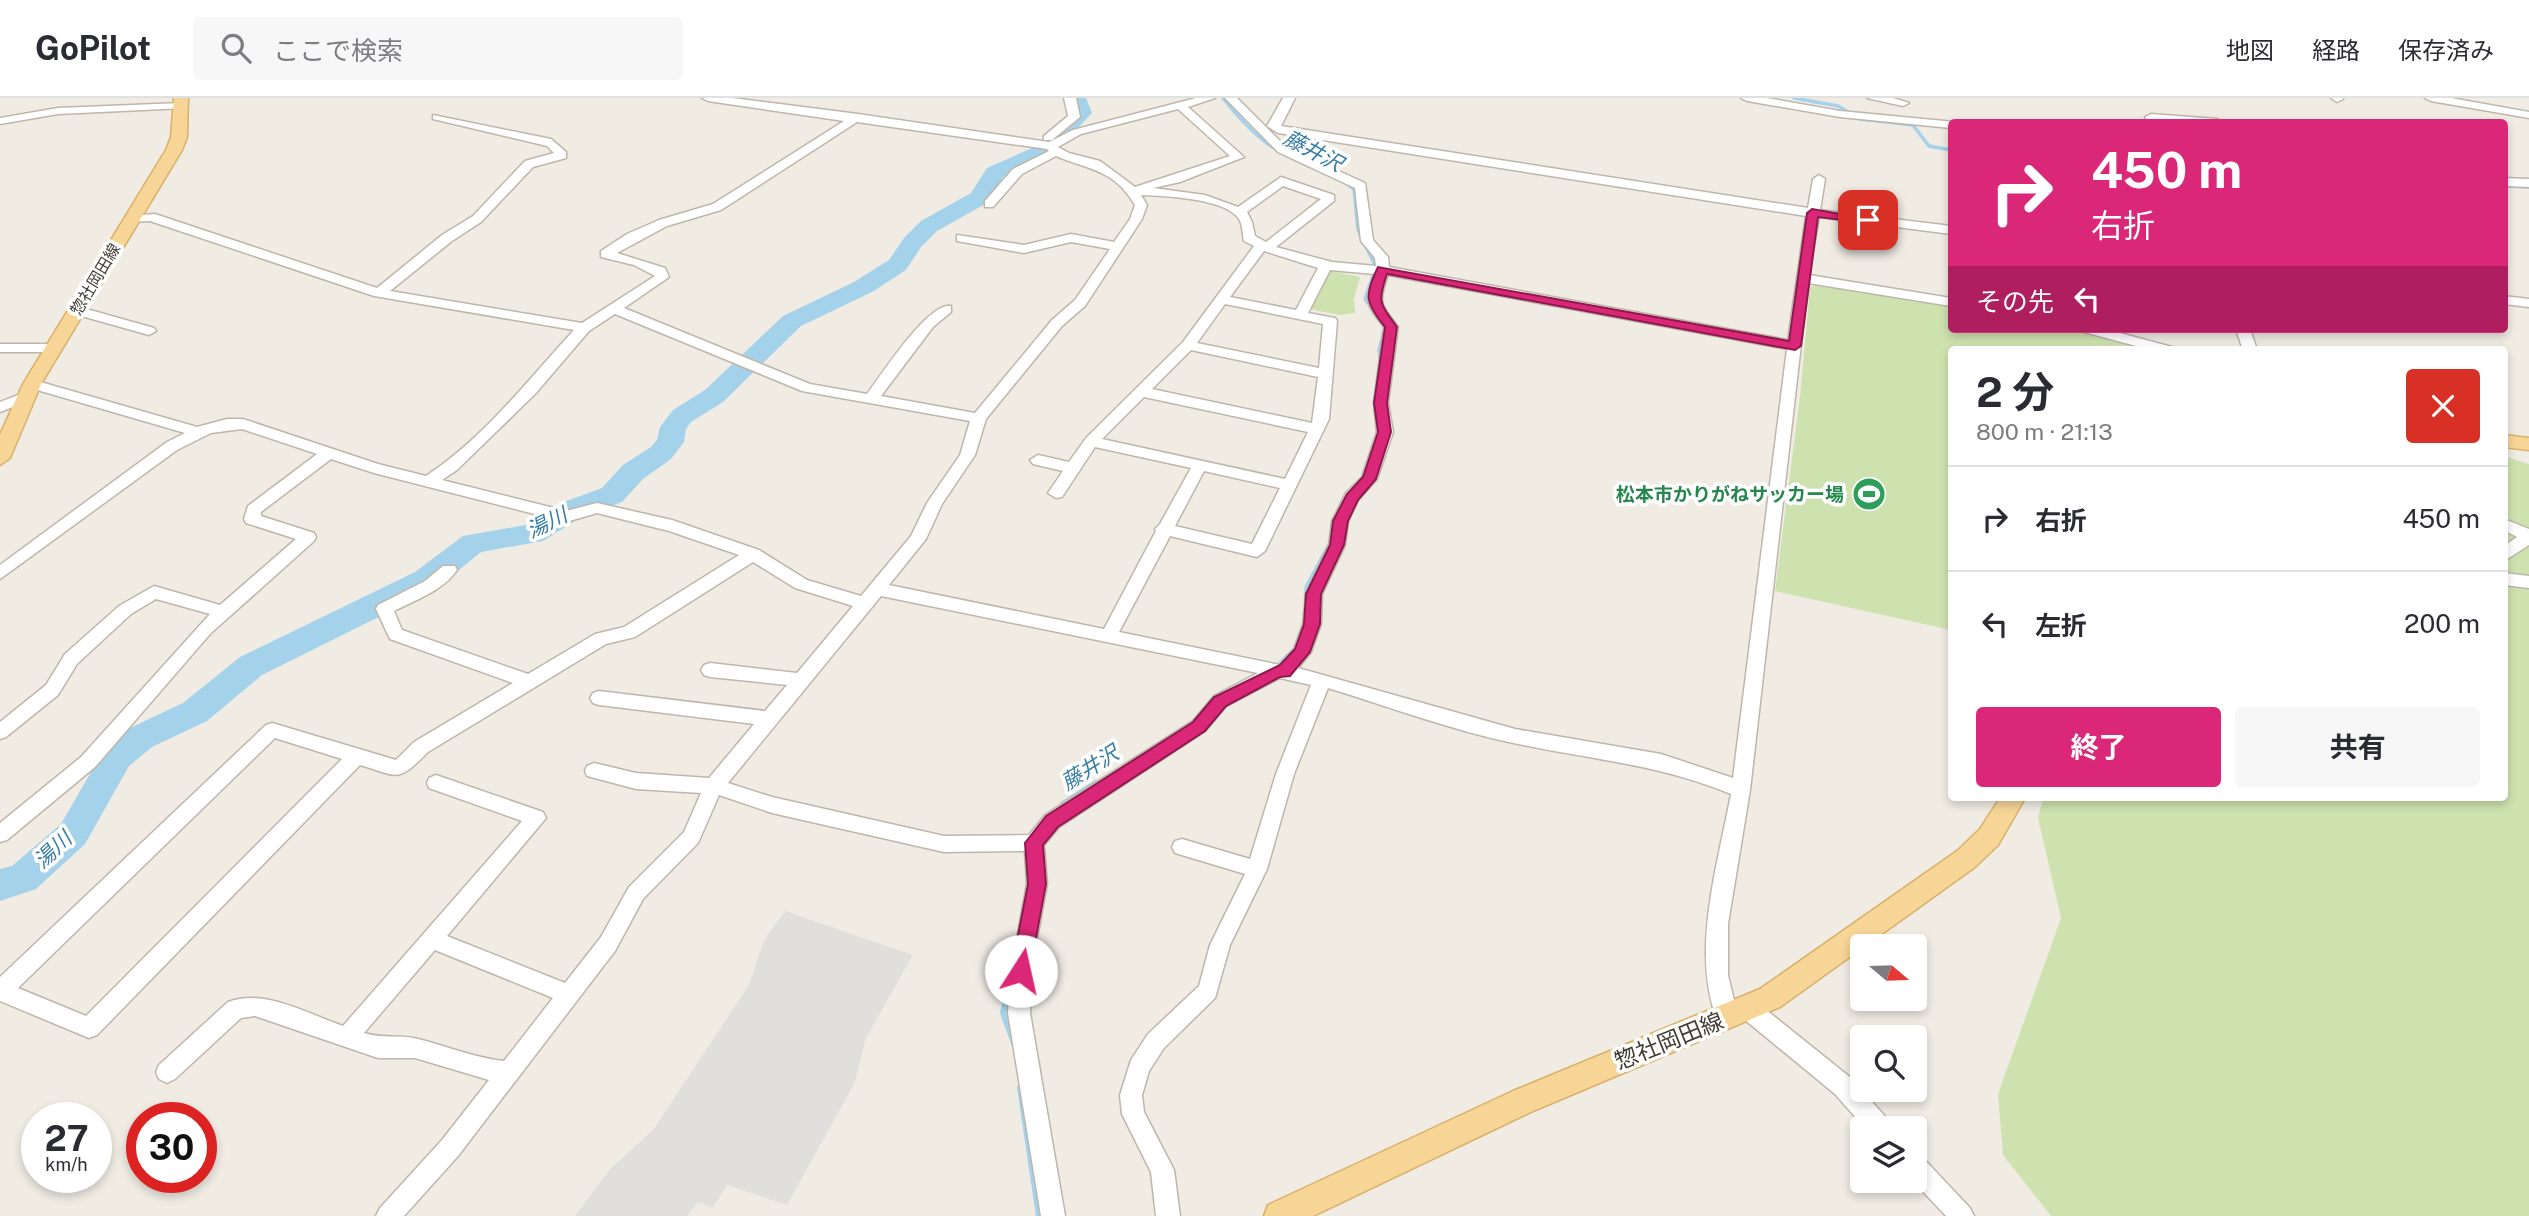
<!DOCTYPE html>
<html lang="ja">
<head>
<meta charset="utf-8">
<style>
  :root { --surface:#fff; --page:#f7f7f7; --text:#2b2b33; --muted:#7c7c81; --line:#e1e1e2; --accent:#db2777 }
  body { margin:0; font-family:"Public Sans","Noto Sans JP",sans-serif; background:var(--page); color:var(--text); height:100vh; display:flex; flex-direction:column; font-size:26px; white-space:nowrap }
  * { box-sizing:border-box; margin:0 }
  p { font-size:23px; color:var(--muted) }
  .icon { flex:none; width:38px; height:38px; fill:none; stroke:currentColor; stroke-width:2; stroke-linecap:round; stroke-linejoin:round }
  .map { position:relative; flex:1; overflow:hidden }
  .side { position:absolute; left:1948px; top:248px; width:560px; height:455px; display:flex; flex-direction:column; background:var(--surface); border-radius:7px; box-shadow:0 4px 10px #0003 }
  .side>* { flex:none }
  .banner { position:absolute; left:1948px; top:21px; width:560px; height:214px; border-radius:7px; box-shadow:0 4px 10px #0003; background:#db2777; color:#fff; overflow:hidden }
  .needle { width:46px; rotate:109deg }
  .tools { position:absolute; left:1850px; top:836px; display:grid; gap:14px }
  .tools a { display:grid; place-items:center; width:77px; height:77px; border-radius:7px; background:var(--surface); box-shadow:0 4px 10px #0003; font-size:35px }
  .speed { position:absolute; left:21px; top:1004px; display:flex; gap:14px; font-size:35px; font-weight:700; text-align:center }
  .speed>* { display:grid; place-content:center; width:91px; height:91px; border-radius:50%; background:var(--surface); box-shadow:0 4px 10px #0003; line-height:1 }
  .speed small { font-size:18px; font-weight:400 }
  .speed .limit { border:10px solid #d22; background:#fff; color:#111 }
  .pin { position:absolute; display:grid; place-items:center; width:60px; height:60px; color:#fff; margin:-30px; border-radius:14px; box-shadow:0 4px 10px #0006 }
  .me { position:absolute; width:77px; margin:-38px; rotate:10deg; stroke-linejoin:round; filter:drop-shadow(0 0 5px #0008) }
  .turn { display:flex; align-items:center; gap:24px; height:147px; padding:0 28px; font-size:32px }
  .turn .icon { width:91px; height:91px; stroke-width:2.5 }
  .turn b { display:block; font-size:49px; line-height:60px }
  .then { display:flex; align-items:center; height:66px; padding:0 28px; background:#0003; gap:14px; font-size:26px }
  .round { display:grid; place-items:center; flex:none; width:74px; height:74px; border-radius:7px; background:var(--page) }
  .head { display:flex; align-items:center; justify-content:space-between; height:119px; padding:0 28px }
  h1 { font-size:42px; font-weight:700; line-height:52px }
  .action { display:flex; gap:14px; margin-top:auto; padding:14px 28px }
  .action a { flex:1; height:80px; border-radius:7px; background:var(--accent); color:#fff; font-size:28px; font-weight:700; line-height:80px; text-align:center }
  .action a+a { background:var(--page); color:var(--text) }
  ul { padding:0; list-style:none }
  li { display:flex; align-items:center; gap:21px; height:105px; padding:0 28px; border-top:2px solid var(--line) }
  li div { flex:1 }
  li b { display:block; font-size:26px }
  li em { font-style:normal }
  header { display:flex; align-items:center; gap:42px; box-sizing:border-box; height:98px; padding:0 35px; background:var(--surface); border-bottom:2px solid var(--line) }
  header strong { font-size:33px }
  nav { display:flex; gap:38px; margin-inline-start:auto; font-size:24px }
  .search { width:490px; height:63px; background:var(--page); display:flex; align-items:center; gap:18px; box-sizing:border-box; padding:0 24px; border-radius:7px; color:var(--muted); font-size:26px }
  .map>svg:first-child { display:block }
  .green { fill:#cee2af }
  .parking { fill:#e1dfdc }
  .lines { fill:none; stroke-linecap:round; stroke-linejoin:round }
  .stream-far2 { stroke:#a4d2ea; stroke-width:3.5 }
  .stream-far1 { stroke:#a4d2ea; stroke-width:5 }
  .stream { stroke:#a4d2ea; stroke-width:6 }
  .river { fill:#a4d2ea; fill-rule:evenodd }
  .minor-casing { stroke:#beb6aa; stroke-width:3 }
  .major-casing { stroke:#d9b069; stroke-width:3 }
  .minor { fill:#fff; fill-rule:evenodd }
  .major { fill:#f6d597; fill-rule:evenodd }
  .route { fill:#db2777; stroke:#8e194d; stroke-width:2 }
  .labels { text-anchor:middle; stroke-width:7; stroke-linejoin:round; paint-order:stroke }
  .far-street-label { font-size:16px; fill:#423c34; stroke:#fff }
  .leisure-label { font-size:19px; font-weight:bold; fill:#27864d; stroke:#fff; text-anchor:end }
  .water-label { font-size:21px; font-style:italic; fill:#377da5; stroke:#fff }
  .near-street-label { font-size:23px; fill:#423c34; stroke:#fff }
</style>
</head>
<body>
<header>
<strong>GoPilot</strong>
<div class="search"><svg class="icon" aria-label="search" viewBox="0 0 24 24"><circle cx="10" cy="10" r="6"/><path d="M15 15l6 6"/></svg>ここで検索</div>
<nav><a>地図</a><a>経路</a><a>保存済み</a></nav>
</header>
<div class="map">
<svg width="2529" height="1118" viewBox="0 0 2529 1118">
  <rect width="100%" height="100%" fill="#f0ece4"/>
  <!-- green -->
  <g class="green">
    <polygon points="1329,173 1360,179 1354,201 1355,215 1339,217 1309,211"/>
    <polygon points="1820,186 1951,208 1951,231 2071,231 2151,252 1951,252 1951,532 1775,493 1800,298 1810,189"/>
    <polygon points="2504,358 2529,366 2529,1118 2051,1118 2003,1057 1998,996 2061,820 2038,720 2043,700 2504,700"/>
  </g>
  <!-- parking -->
  <polygon class="parking" points="785,813 913,857 866,940 855,984 787,1107 727,1087 713,1110 698,1104 687,1118 575,1118 610,1071 653,1032 749,887 764,842"/>
  <g class="lines">
    <!-- stream-far2 -->
    <g class="stream-far2">
      <path d="M 1223,0 C 1253,38 1273,54 1318,72"/>
      <polyline points="1794,0 1838,8 1860,21 1913,27 1929,48 1951,52"/>
      <polyline points="1346,85 1354,91 1358,132 1376,169 1365,201 1385,228 1379,253 1381,266"/>
      <polyline points="2504,88 2529,89"/>
    </g>
    <!-- stream-far1 -->
    <g class="stream-far1">
      <polyline points="1306,500 1307,489 1329,448"/>
      <polyline points="1281,565 1291,555"/>
    </g>
    <!-- stream -->
    <g class="stream">
      <polyline points="1063,706 1096,685"/>
      <polyline points="1011,881 1003,915 1014,945"/>
      <polyline points="1020,990 1039,1118"/>
    </g>
    <!-- river -->
    <g class="river">
      <polygon points="1066,0 1086,0 1092,15 1063,46 1047,46 1044,41 1071,14"/>
      <polygon points="1041,46 1052,52 1049,57 1003,79 987,105 937,133 921,149 906,172 872,194 801,228 723,304 691,324 686,331 684,344 671,361 643,381 622,404 581,419 543,443 481,454 437,490 262,577 207,623 152,649 129,668 85,746 36,791 0,803 0,771 12,768 61,726 105,650 128,631 183,605 240,559 415,474 463,438 526,427 561,405 602,390 623,367 651,349 657,342 660,329 673,312 705,292 783,218 854,184 889,162 904,140 921,123 971,95 987,70"/>
    </g>
    <defs>
      <g id="minor">
        <path d="M 702,0 L 732,0 L 858,16 L 1049,44 L 1073,32 L 1196,0 L 1215,0 L 1188,9 L 1244,59 L 1180,84 L 1153,90 L 1205,97 L 1238,109 L 1281,79 L 1334,97 L 1334,103 L 1276,149 L 1332,164 L 1376,168 L 1375,160 L 1361,143 L 1355,90 L 1278,54 L 1225,0 L 1237,0 L 1286,49 L 1365,85 L 1373,142 L 1388,159 L 1389,169 L 1788,242 L 1806,118 L 1278,35 L 1267,28 L 1283,0 L 1295,0 L 1281,28 L 1808,110 L 1813,81 L 1819,77 L 1825,81 L 1820,112 L 1951,128 L 1951,136 L 1819,119 L 1809,177 L 1951,200 L 1951,208 L 1808,185 L 1750,692 L 1728,826 L 1728,877 L 1738,919 L 1735,926 L 1727,929 L 1719,926 C 1689,859 1718,766 1731,696 C 1662,667 1590,661 1518,646 C 1454,633 1390,609 1328,590 L 1294,676 L 1267,771 L 1230,847 L 1215,900 L 1164,950 L 1149,973 L 1142,997 L 1144,1014 L 1174,1072 L 1180,1118 L 1156,1118 L 1151,1074 L 1122,1016 L 1120,997 L 1131,962 L 1148,936 L 1199,888 L 1210,847 L 1245,776 L 1175,755 L 1172,749 L 1175,743 L 1182,741 L 1250,761 L 1276,676 L 1311,587 L 1280,580 L 1226,608 L 1205,633 L 1059,729 L 1044,747 L 1047,786 L 1031,873 L 1030,915 L 1065,1118 L 1041,1118 L 1008,915 L 1011,873 L 1027,786 L 1025,753 L 944,754 L 772,715 L 719,697 L 698,745 L 643,801 L 615,853 L 458,1058 L 404,1118 L 376,1118 L 380,1110 L 442,1042 L 489,982 L 415,960 L 378,960 L 255,918 L 241,920 L 175,981 L 167,985 L 159,981 L 156,974 L 159,967 L 228,904 C 264,890 308,916 343,928 L 522,723 L 429,690 L 427,685 L 429,680 L 436,677 L 543,714 L 546,720 L 447,838 L 565,885 L 601,839 L 629,789 L 684,734 L 701,695 L 636,691 L 587,678 L 585,673 L 587,668 L 594,665 L 636,675 L 709,680 L 754,626 L 599,607 L 593,605 L 590,600 L 593,595 L 599,593 L 765,613 L 787,587 L 710,579 L 704,577 L 701,572 L 704,567 L 710,565 L 797,575 L 853,508 L 795,490 L 753,464 L 635,539 L 606,546 L 428,654 C 397,685 400,679 360,667 L 97,937 L 89,940 L 0,903 L 0,879 L 266,627 L 272,625 L 396,662 L 414,644 L 513,585 L 390,541 L 376,511 L 378,507 L 425,483 L 443,468 L 455,468 L 457,472 C 443,493 415,502 394,513 L 402,532 L 528,576 L 595,536 L 624,529 L 739,457 L 669,433 L 597,415 L 566,424 L 374,375 L 331,361 L 261,414 L 261,418 L 314,435 L 316,439 L 314,443 L 210,536 L 95,669 L 7,742 L 0,744 L 0,725 L 81,659 L 210,516 L 156,501 L 131,516 L 77,566 L 58,597 L 6,639 L 0,641 L 0,624 L 46,587 L 65,556 L 119,508 L 154,488 L 220,507 L 296,441 L 246,425 L 244,421 L 248,408 L 317,356 L 242,331 L 211,335 L 177,352 L 0,481 L 0,467 L 167,344 L 185,335 L 27,289 L 27,283 L 37,283 L 197,329 L 227,321 L 243,321 L 378,366 L 426,378 C 484,340 527,283 574,232 L 374,198 L 150,123 L 127,124 L 127,118 L 155,116 L 377,190 L 442,137 L 473,118 L 525,63 L 554,55 L 547,48 L 433,21 L 433,17 L 551,41 L 566,54 L 566,60 L 533,69 L 481,124 L 452,143 L 390,193 L 582,225 L 655,178 L 634,167 L 601,159 L 601,153 L 627,136 L 659,122 L 713,106 L 844,23 L 708,3 ZM 1178,11 L 1230,58 L 1135,89 L 1100,63 L 1069,55 L 1058,49 L 1081,36 ZM 857,24 L 1047,51 L 1049,53 L 1013,71 L 985,103 L 985,109 L 993,109 L 1022,76 L 1056,58 C 1089,72 1114,71 1135,107 L 1130,121 L 1114,144 L 1071,136 L 1024,147 L 957,137 L 957,143 L 1024,155 L 1071,144 L 1110,151 L 1075,202 L 1052,222 L 975,315 L 881,298 L 933,229 L 951,214 L 951,208 C 928,204 881,278 867,296 L 810,286 L 624,210 L 669,179 L 665,170 L 617,155 L 667,128 L 721,112 ZM 1283,88 L 1321,101 L 1266,144 L 1255,138 L 1252,124 L 1247,114 ZM 1141,97 C 1164,98 1225,100 1239,121 C 1243,127 1242,136 1244,143 L 1254,148 L 1183,244 L 1086,340 L 1069,364 L 1038,357 L 1030,362 L 1033,366 L 1063,373 L 1048,395 L 1056,400 L 1062,399 L 1095,349 L 1191,370 L 1160,426 L 1155,431 L 1156,433 L 1104,531 L 889,487 L 926,441 L 942,406 L 975,357 L 986,321 L 1062,228 L 1085,208 L 1142,121 L 1147,107 ZM 1264,153 L 1318,170 L 1296,212 L 1230,199 ZM 1330,172 L 1375,176 C 1364,204 1366,206 1384,229 L 1374,305 L 1377,334 L 1362,379 L 1346,395 L 1332,423 L 1329,447 L 1306,496 L 1303,526 L 1294,551 L 1280,567 L 1119,534 L 1170,438 L 1257,459 L 1265,453 L 1329,321 L 1337,223 L 1335,220 L 1308,215 ZM 1388,177 L 1787,251 L 1733,680 L 1661,656 L 1515,631 L 1298,570 L 1311,554 L 1321,526 L 1322,496 L 1345,447 L 1348,423 L 1358,402 L 1377,381 L 1393,334 L 1388,305 L 1398,229 C 1381,206 1377,206 1388,177 ZM 1225,206 L 1323,226 L 1319,270 L 1197,245 ZM 615,216 L 802,293 L 970,323 L 960,357 L 927,405 L 911,438 L 861,498 L 807,482 L 759,452 L 672,422 L 597,405 L 566,413 L 442,382 L 457,372 L 536,295 L 589,233 ZM 1191,252 L 1318,279 L 1312,325 L 1152,291 ZM 1144,299 L 1308,334 L 1285,381 L 1102,341 ZM 1204,373 L 1280,390 L 1252,446 L 1175,428 ZM 881,498 L 1258,575 L 1214,598 L 1193,623 L 1045,717 L 1029,737 L 944,738 L 772,699 L 728,685 ZM 275,640 L 342,661 L 86,918 L 18,890 ZM 435,852 L 553,900 L 504,963 C 474,960 447,948 418,941 C 400,936 382,941 364,935 Z"/>
        <polygon points="1064,0 1076,0 1080,19 1052,42 1044,42 1044,38 1068,18"/>
        <polygon points="1741,0 1767,0 1840,13 1955,24 1951,24 1951,30 1840,19 1747,3"/>
        <polygon points="1867,0 1893,0 1909,5 1903,8"/>
        <polygon points="2331,0 2343,0 2343,1 2337,4"/>
        <polygon points="2425,0 2451,0 2529,14 2529,20 2431,3"/>
        <polygon points="181,5 187,8 185,10 58,16 0,26 0,20 58,10"/>
        <polygon points="2151,16 2217,21 2223,24 2148,24 2145,19"/>
        <polygon points="2504,80 2529,81 2529,89 2504,88"/>
        <polygon points="2504,198 2529,201 2529,209 2504,206"/>
        <polygon points="76,208 154,230 156,233 149,237 71,215 69,212"/>
        <polygon points="2082,231 2105,231 2172,249 2174,252 2151,252 2084,234"/>
        <polygon points="2236,231 2250,231 2257,252 2243,252"/>
        <polygon points="0,246 53,246 60,250 53,254 0,254"/>
        <polygon points="26,294 31,296 31,302 0,314 0,304"/>
        <polygon points="2504,421 2529,431 2529,447 2504,463 2504,448 2517,439 2504,432"/>
        <polygon points="2504,475 2529,478 2529,490 2504,487"/>
        <polygon points="1747,900 1755,903 1851,980 1889,1023 1892,1031 1866,1031 1835,996 1739,917 1736,910 1739,903"/>
        <polygon points="1914,1056 1922,1059 1970,1110 1974,1118 1946,1118 1913,1083"/>
      </g>
      <g id="major">
        <polygon points="174,0 188,0 187,39 182,52 41,286 10,360 0,367 0,337 23,286 166,52 171,39"/>
        <polygon points="2504,337 2529,340 2529,352 2504,349"/>
        <polygon points="2000,700 2025,700 1998,747 1975,769 1780,909 1533,1013 1313,1118 1264,1118 1268,1107 1513,993 1760,891 1957,753 1980,731"/>
      </g>
    </defs>
    <!-- minor casing -->
    <use href="#minor" class="minor-casing"/>
    <!-- major casing -->
    <use href="#major" class="major-casing"/>
    <!-- minor -->
    <use href="#minor" class="minor"/>
    <!-- major -->
    <use href="#major" class="major"/>
  </g>
  <!-- route -->
  <path class="route" d="M 1812,111 L 1874,122 L 1868,125 L 1818,119 L 1801,248 L 1795,252 L 1387,176 C 1377,205 1380,205 1397,229 L 1387,305 L 1391,334 L 1376,381 L 1358,402 L 1348,423 L 1344,447 L 1321,496 L 1320,526 L 1310,554 L 1290,578 L 1280,579 L 1226,608 L 1205,633 L 1058,729 L 1043,747 L 1046,786 L 1030,873 L 1028,879 L 1021,882 L 1014,879 L 1011,873 L 1028,786 L 1025,745 L 1046,718 L 1193,624 L 1214,599 L 1280,567 L 1295,551 L 1304,526 L 1306,496 L 1330,447 L 1333,423 L 1347,396 L 1363,379 L 1378,334 L 1374,305 L 1385,229 C 1365,205 1364,197 1378,169 L 1789,243 L 1807,115 Z"/>
  <!-- icons -->
  <defs>
    <symbol id="stadium-disc" viewBox="-11 -11 22 22"><circle r="9.5" fill="#2e9e5b" stroke="#fff"/><path d="M0-5a6.5 5 0 1 0 0 10a6.5 5 0 1 0 0-10ZM-3.5-1.8h7v3.6h-7Z" fill="#fff"/></symbol>
  </defs>
  <g fill-rule="evenodd">
    <use href="#stadium-disc" x="1850" y="377" width="38" height="38"/>
  </g>
  <g class="labels">
    <!-- far-street labels -->
    <g class="far-street-label">
      <text transform="translate(95 181) rotate(-59)" y="6">惣社岡田線</text>
    </g>
    <!-- leisure labels -->
    <g class="leisure-label">
      <text x="1844" y="403">松本市かりがねサッカー場</text>
    </g>
    <!-- water labels -->
    <g class="water-label">
      <text transform="translate(1313 53) rotate(28)" y="7">藤井沢</text>
      <text transform="translate(547 425) rotate(-26)" y="7">湯川</text>
      <text transform="translate(1090 670) rotate(-32)" y="7">藤井沢</text>
      <text transform="translate(53 752) rotate(-43)" y="7">湯川</text>
    </g>
    <!-- near-street labels -->
    <g class="near-street-label">
      <text transform="translate(1669 943) rotate(-22)" y="8">惣社岡田線</text>
    </g>
  </g>
</svg>
<div class="tools">
<a><svg class="needle" viewBox="-14 -14 28 28"><path d="M0-13l5 13h-10z" fill="#e53935"/><path d="M0 13l5-13h-10z" fill="#7c7c81"/></svg></a>
<a><svg class="icon" aria-label="search" viewBox="0 0 24 24"><circle cx="10" cy="10" r="6"/><path d="M15 15l6 6"/></svg></a>
<a><svg class="icon" aria-label="layers" viewBox="0 0 24 24"><path d="M12 4l9 5-9 5-9-5zM3 14l9 5 9-5"/></svg></a>
</div>
<div class="speed"><div>27<small>km/h</small></div><div class="limit">30</div></div>
<div class="pin" style="left:1868px;top:122px;background:#d93025"><svg class="icon" aria-label="arrive" viewBox="0 0 24 24"><path d="M6 21V4h12l-3 4 3 4H6"/></svg></div>
<svg class="me" style="left:1021px;top:873px" viewBox="-20 -20 40 40"><circle r="19" fill="#fff"/><path d="M0-13L10 11 0 6-10 11z" fill="#db2777"/></svg>
<div class="banner">
<div class="turn"><svg class="icon" aria-label="right" viewBox="0 0 24 24"><path d="M7 20v-9h11M14 6l5 5-5 5"/></svg><div><b>450 m</b>右折</div></div>
<div class="then">その先<svg class="icon" aria-label="left" viewBox="0 0 24 24"><path d="M17 20v-9H6M10 6l-5 5 5 5"/></svg></div>
</div>
<section class="side">
<div class="head"><div><h1>2 分</h1><p>800 m · 21:13</p></div><a class="round" style="background:#d93025;color:#fff"><svg class="icon" aria-label="close" viewBox="0 0 24 24"><path d="M6 6l12 12M18 6L6 18"/></svg></a></div>
<ul>
<li><svg class="icon" aria-label="right" viewBox="0 0 24 24"><path d="M7 20v-9h11M14 6l5 5-5 5"/></svg><div><b>右折</b></div><em>450 m</em></li>
<li><svg class="icon" aria-label="left" viewBox="0 0 24 24"><path d="M17 20v-9H6M10 6l-5 5 5 5"/></svg><div><b>左折</b></div><em>200 m</em></li>
</ul>
<div class="action"><a>終了</a><a>共有</a></div>
</section>
</div>
</body>
</html>
